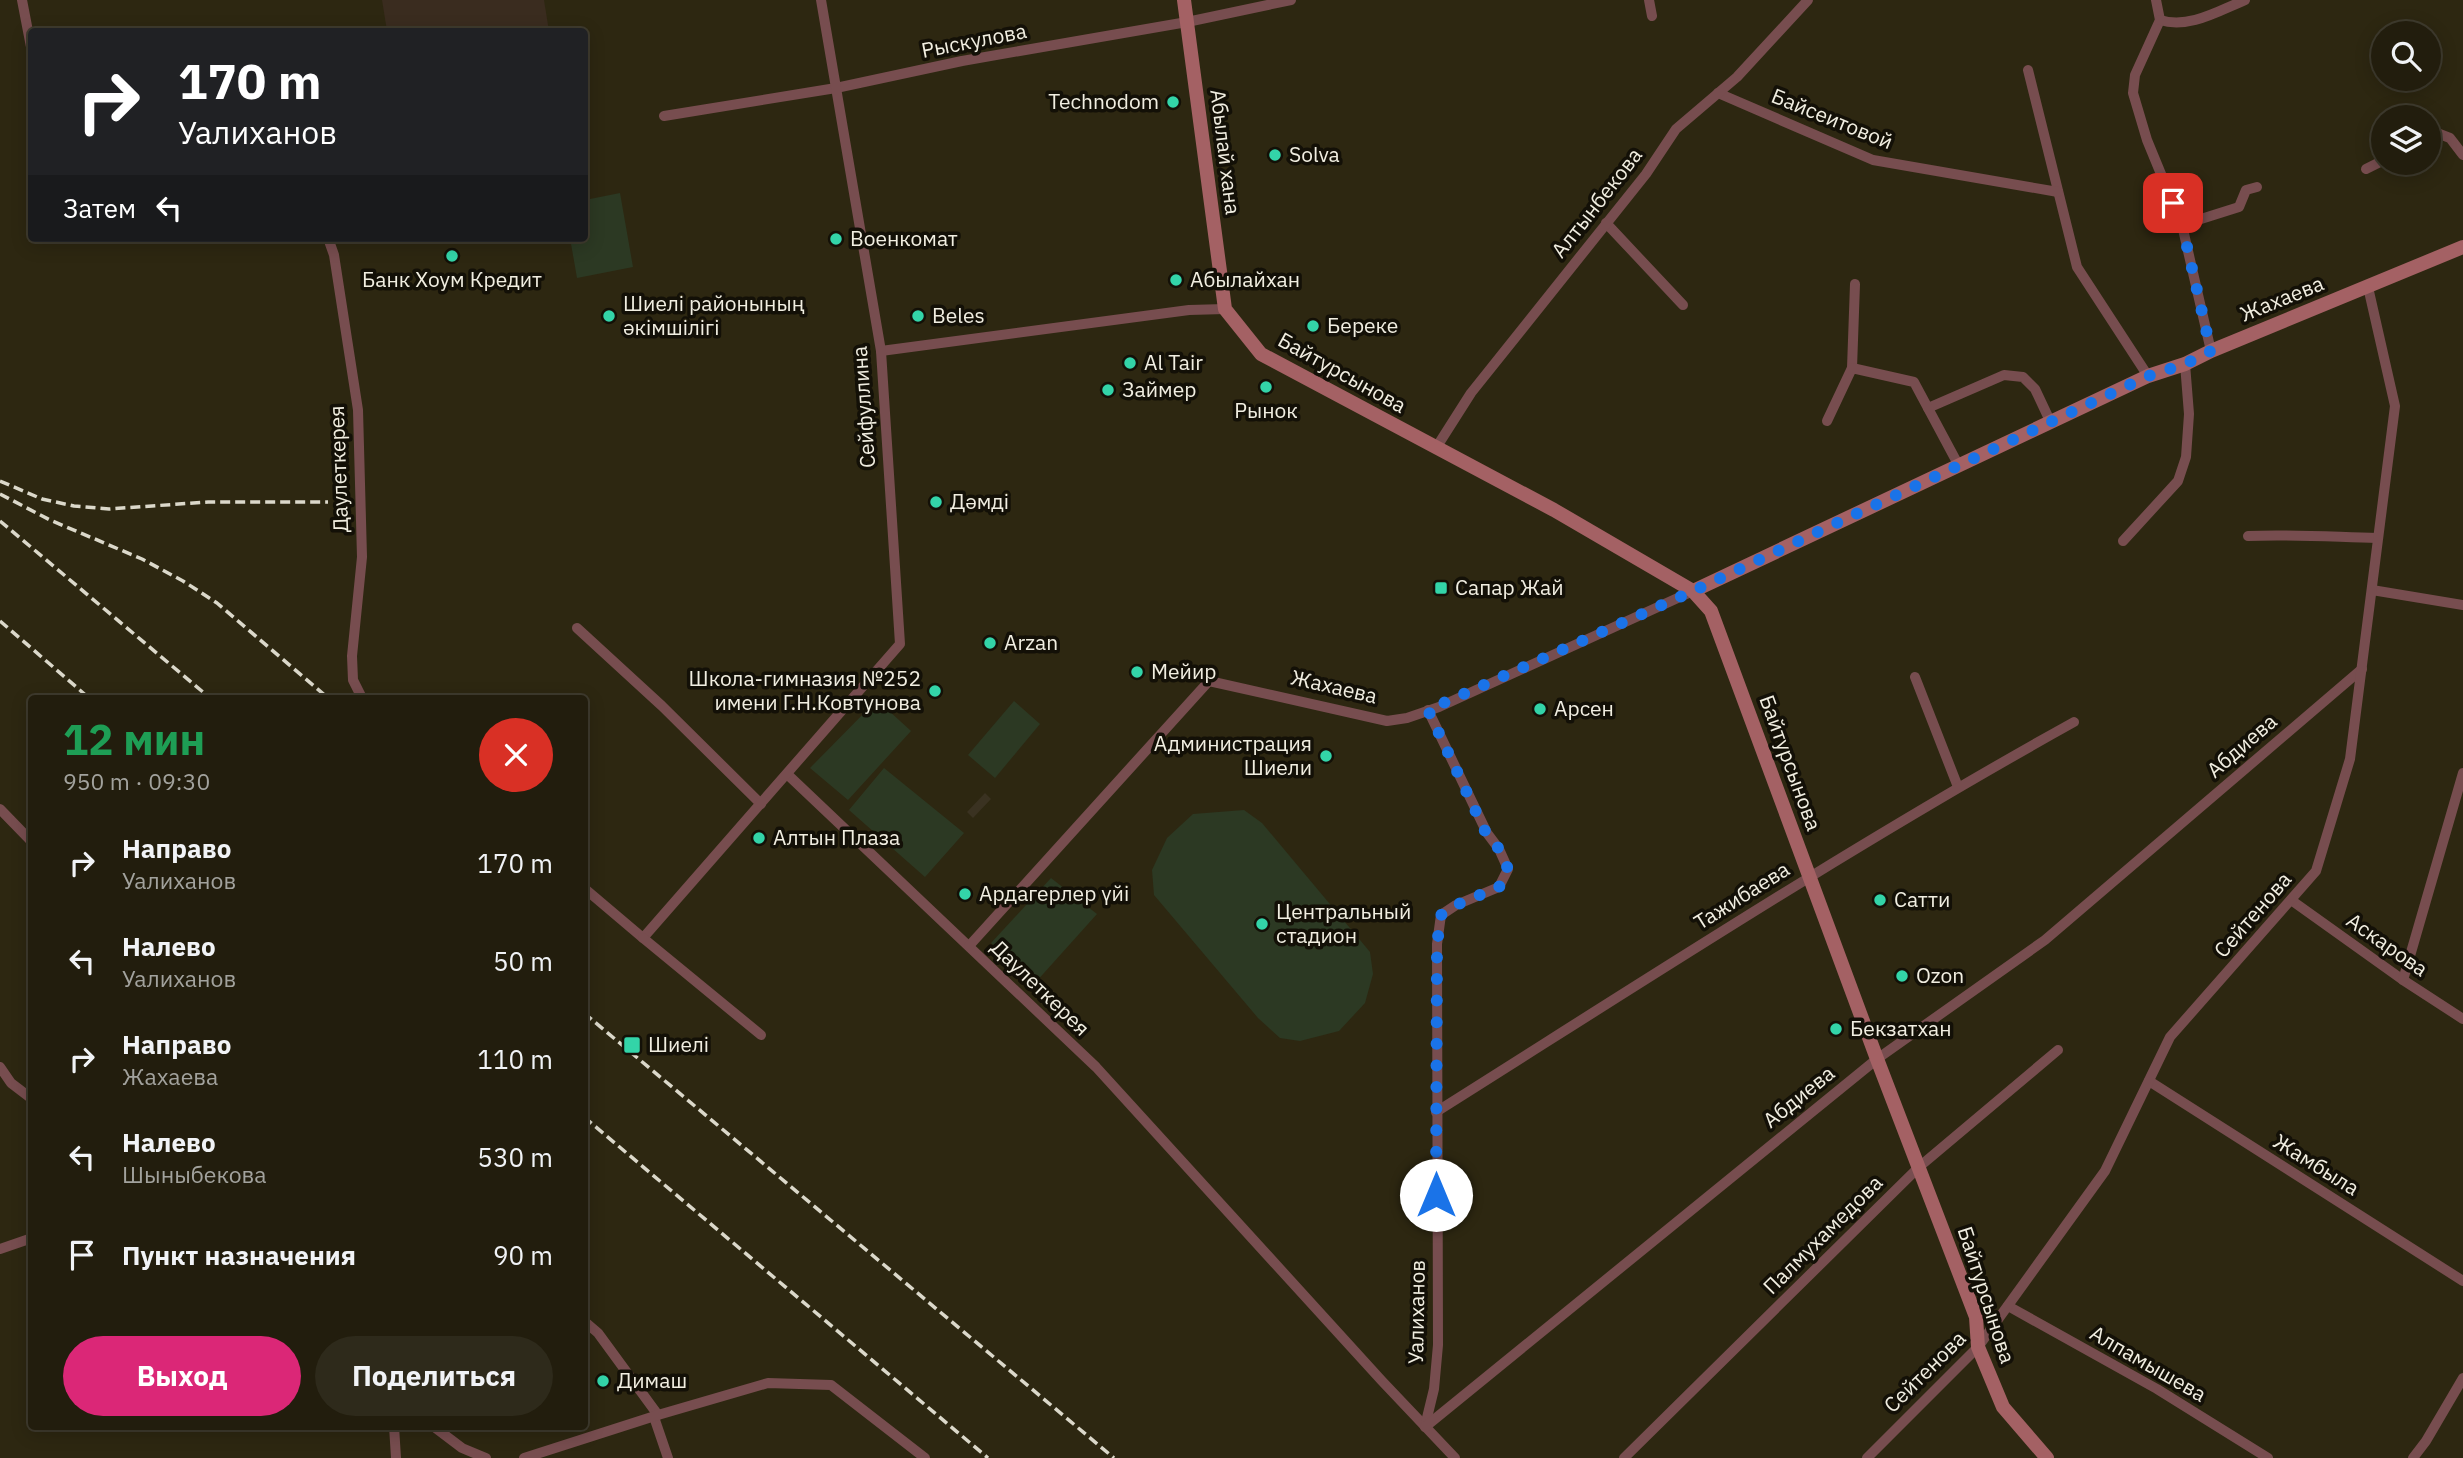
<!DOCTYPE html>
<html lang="ru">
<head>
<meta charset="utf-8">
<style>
  :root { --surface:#221d0d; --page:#2e2a1b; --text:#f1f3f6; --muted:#a2a29d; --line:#3f3b2e; --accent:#db2777 }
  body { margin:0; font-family:"IBM Plex Sans",sans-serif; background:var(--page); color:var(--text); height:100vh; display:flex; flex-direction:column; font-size:26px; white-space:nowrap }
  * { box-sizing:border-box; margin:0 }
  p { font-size:23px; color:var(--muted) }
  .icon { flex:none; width:38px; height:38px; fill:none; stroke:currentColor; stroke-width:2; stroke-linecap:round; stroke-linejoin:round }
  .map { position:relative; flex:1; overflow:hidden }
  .panel { position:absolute; left:28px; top:695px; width:560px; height:735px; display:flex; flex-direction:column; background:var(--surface); border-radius:7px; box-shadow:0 4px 18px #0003,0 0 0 2px var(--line) }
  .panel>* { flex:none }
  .guide { position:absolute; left:28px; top:28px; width:560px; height:214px; border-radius:7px; box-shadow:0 4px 18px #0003,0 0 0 2px var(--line); background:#202124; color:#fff; overflow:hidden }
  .fabs { position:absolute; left:2371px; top:21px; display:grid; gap:14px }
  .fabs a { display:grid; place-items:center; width:70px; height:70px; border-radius:50%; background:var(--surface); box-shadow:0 4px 18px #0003,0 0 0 2px var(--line); font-size:35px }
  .pin { position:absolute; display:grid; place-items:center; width:60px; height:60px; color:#fff; margin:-30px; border-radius:14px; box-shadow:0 4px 10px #0006 }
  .me { position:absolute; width:77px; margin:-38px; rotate:0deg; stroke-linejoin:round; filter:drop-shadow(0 0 5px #0008) }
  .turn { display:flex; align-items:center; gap:24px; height:147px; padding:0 35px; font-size:32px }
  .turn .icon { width:91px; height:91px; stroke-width:2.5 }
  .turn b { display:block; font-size:49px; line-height:60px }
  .then { display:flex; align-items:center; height:66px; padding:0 35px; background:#0003; gap:14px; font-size:26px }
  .round { display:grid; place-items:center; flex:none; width:74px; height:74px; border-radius:37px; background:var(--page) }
  .summary { display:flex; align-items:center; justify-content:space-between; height:119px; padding:0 35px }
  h1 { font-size:42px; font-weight:700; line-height:52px; color:#1e9e55 }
  .primary-button { display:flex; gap:14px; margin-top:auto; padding:14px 35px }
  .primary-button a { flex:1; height:80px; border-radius:42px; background:var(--accent); color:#fff; font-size:28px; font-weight:700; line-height:80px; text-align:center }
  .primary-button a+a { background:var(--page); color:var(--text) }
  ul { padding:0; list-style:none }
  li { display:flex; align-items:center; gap:21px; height:98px; padding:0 35px }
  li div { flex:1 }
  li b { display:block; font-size:26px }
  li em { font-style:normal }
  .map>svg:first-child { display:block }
  .industrial { fill:#3a3221 }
  .education { fill:#3a2c1f }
  .green { fill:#2c3923 }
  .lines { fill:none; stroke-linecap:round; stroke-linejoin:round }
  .street { stroke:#774d4f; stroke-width:10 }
  .secondary { stroke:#a46164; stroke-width:14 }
  .rail { stroke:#dbd8ca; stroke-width:3.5; stroke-dasharray:10 5; stroke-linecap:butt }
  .route { stroke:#1a73e8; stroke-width:12; stroke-dasharray:0 21.6 }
  .poi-dot { fill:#33d4a8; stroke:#131007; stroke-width:2.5 }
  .labels { text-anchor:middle; stroke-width:7; stroke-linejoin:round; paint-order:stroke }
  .street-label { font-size:21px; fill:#f1eee1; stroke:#131007 }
  .poi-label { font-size:21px; fill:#f1eee1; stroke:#131007; text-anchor:start }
</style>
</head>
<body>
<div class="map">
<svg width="2463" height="1458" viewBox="0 0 2463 1458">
  <rect width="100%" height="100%" fill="#2d2711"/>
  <!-- industrial -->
  <polygon class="industrial" points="985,793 991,799 973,818 967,812"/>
  <!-- education -->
  <polygon class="education" points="382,0 544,0 549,31 387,31"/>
  <!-- green -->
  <g class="green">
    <polygon points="620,193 633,267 577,278 570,238 584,238 585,200"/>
    <polygon points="877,700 911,731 848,800 810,768"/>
    <polygon points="1014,701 1040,724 995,778 968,755"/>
    <polygon points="884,768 964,833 925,877 849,810"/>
    <polygon points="1244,810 1262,823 1370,952 1373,974 1365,1003 1339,1031 1300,1041 1280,1038 1258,1018 1154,895 1152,870 1167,838 1193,814"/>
    <polygon points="1051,878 1097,914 1035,983 991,943"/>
  </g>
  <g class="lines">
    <!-- street -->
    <g class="street">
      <polyline points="22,0 32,52"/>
      <polyline points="1649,0 1652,16"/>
      <polyline points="2156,0 2160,20 2135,75 2133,93 2147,140 2182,225 2211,351"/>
      <path d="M 2160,20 C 2189,29 2218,11 2245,0"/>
      <polyline points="2028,70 2077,267 2148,376"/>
      <polyline points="1718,93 1873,160 2058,192"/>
      <polyline points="664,116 836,88 962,61 1187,22 1291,0"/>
      <polyline points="2429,137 2437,133 2450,138 2463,155"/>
      <polyline points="2366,169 2384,160"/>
      <polyline points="1606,223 1683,305"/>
      <polyline points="2182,225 2239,207 2246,190 2257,187"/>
      <polyline points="328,238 334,255 358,410 362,557 352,656 353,680 362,698"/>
      <polyline points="881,351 1189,310 1225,309"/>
      <polyline points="1852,368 1855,284"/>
      <polyline points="1928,408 2004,375 2023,377 2035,389 2051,423"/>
      <polyline points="1827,421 1852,368 1914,382 1959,466"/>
      <polyline points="1436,448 1471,393 1646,174 1676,129 1737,77 1808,0"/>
      <path d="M 2248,536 C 2291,534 2334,537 2377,538"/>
      <polyline points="2123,541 2178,481 2186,457 2189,414 2185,364"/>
      <polyline points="2372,590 2463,605"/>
      <polyline points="577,628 662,706 761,804"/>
      <polyline points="1915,677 1958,787"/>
      <polyline points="787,774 1096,1067 1382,1381 1455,1458"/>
      <polyline points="0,809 32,842"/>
      <polyline points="584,888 643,938 900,644 881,351 821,0"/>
      <polyline points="2291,900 2403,980 2463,1019"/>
      <polyline points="643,938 761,1035"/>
      <polyline points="969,946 1209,681 1387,721 1407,718 1439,707 1693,591"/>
      <polyline points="2403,980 2463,773"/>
      <polyline points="0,1067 11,1083 32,1099"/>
      <polyline points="2149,1081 2463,1281"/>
      <path d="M 1436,1112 C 1647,979 1856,843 2074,722"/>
      <polyline points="0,1249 32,1238"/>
      <polyline points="2008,1306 2157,1389 2268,1458"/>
      <polyline points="584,1321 598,1333 658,1415"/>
      <polyline points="654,1417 668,1458"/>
      <polyline points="394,1426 396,1458"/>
      <polyline points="433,1426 462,1448 486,1458"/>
      <polyline points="1425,1426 1434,1389 1438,1345 1437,944 1441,915 1456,905 1499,887 1508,869 1499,849 1487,833 1428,710"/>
      <polyline points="1425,1427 1877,1059 2045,940 2362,669"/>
      <polyline points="524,1458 658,1415 768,1383 831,1385 925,1458"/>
      <polyline points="1624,1458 1919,1167 2058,1050"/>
      <polyline points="1867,1458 1978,1347 2105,1171 2170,1037 2316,871 2350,759 2395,406 2368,287"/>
      <polyline points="2413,1458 2426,1441 2463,1378"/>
    </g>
    <!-- secondary -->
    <g class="secondary">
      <polyline points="1184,0 1225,309 1261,354 1554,510 1693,591 1711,611 1877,1059 1976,1317 1978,1347 2003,1407 2047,1458"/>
      <polyline points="1693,591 2148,376 2185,364 2211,351 2463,247"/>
    </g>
    <!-- rail -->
    <g class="rail">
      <polyline points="0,481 42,499 74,506 109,509 208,502 328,502"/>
      <polyline points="0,494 50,520 142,559 183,581 217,603 328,698"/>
      <polyline points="0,521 210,698"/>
      <polyline points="0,621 89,698"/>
      <polyline points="584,1013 1114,1458"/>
      <polyline points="584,1117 988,1458"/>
    </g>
  </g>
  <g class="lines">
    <!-- route -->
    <polyline class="route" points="1436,1195 1437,944 1441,915 1456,905 1499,887 1508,869 1499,849 1486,833 1428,710 1693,591 2148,376 2185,364 2211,351 2182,225 2173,203"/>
  </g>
  <!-- markers -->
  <g class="poi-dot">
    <circle cx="1173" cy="102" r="7"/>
    <circle cx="1275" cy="155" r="7"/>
    <circle cx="836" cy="239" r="7"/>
    <circle cx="452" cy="256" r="7"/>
    <circle cx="1176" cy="280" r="7"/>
    <circle cx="609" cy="316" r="7"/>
    <circle cx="918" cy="316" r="7"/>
    <circle cx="1313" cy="326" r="7"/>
    <circle cx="1130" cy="363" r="7"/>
    <circle cx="1266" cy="387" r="7"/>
    <circle cx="1108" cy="390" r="7"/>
    <circle cx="936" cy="502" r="7"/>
    <rect x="1434" y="581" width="14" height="14" rx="3.5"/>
    <circle cx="990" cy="643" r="7"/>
    <circle cx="1137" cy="672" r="7"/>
    <circle cx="935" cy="691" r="7"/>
    <circle cx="1540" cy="709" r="7"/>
    <circle cx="1326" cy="756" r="7"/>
    <circle cx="759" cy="838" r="7"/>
    <circle cx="965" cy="894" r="7"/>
    <circle cx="1880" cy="900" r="7"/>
    <circle cx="1262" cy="924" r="7"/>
    <circle cx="1902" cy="976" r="7"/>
    <circle cx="1836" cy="1029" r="7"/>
    <rect x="623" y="1036" width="18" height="18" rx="3.5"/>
    <circle cx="603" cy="1381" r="7"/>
  </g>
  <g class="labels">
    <!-- street labels -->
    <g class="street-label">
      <text transform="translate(974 41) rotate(-11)" y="7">Рыскулова</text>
      <text transform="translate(1832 119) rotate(22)" y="7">Байсеитовой</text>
      <text transform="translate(1225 152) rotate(83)" y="7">Абылай хана</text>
      <text transform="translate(1597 203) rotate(-52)" y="7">Алтынбекова</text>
      <text transform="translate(2282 299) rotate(-22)" y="7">Жахаева</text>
      <text transform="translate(1342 373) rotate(29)" y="7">Байтурсынова</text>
      <text transform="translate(864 407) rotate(-94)" y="7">Сейфуллина</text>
      <text transform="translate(339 469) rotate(-92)" y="7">Даулеткерея</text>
      <text transform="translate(1334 687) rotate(13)" y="7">Жахаева</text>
      <text transform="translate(2242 746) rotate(-41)" y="7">Абдиева</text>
      <text transform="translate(1790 763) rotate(70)" y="7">Байтурсынова</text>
      <text transform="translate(1742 896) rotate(-32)" y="7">Тажибаева</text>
      <text transform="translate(2253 915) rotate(-49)" y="7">Сейтенова</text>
      <text transform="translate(2387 945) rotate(35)" y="7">Аскарова</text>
      <text transform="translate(1040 988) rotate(44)" y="7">Даулеткерея</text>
      <text transform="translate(1799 1097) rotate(-39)" y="7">Абдиева</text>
      <text transform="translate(2316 1165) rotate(32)" y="7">Жамбыла</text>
      <text transform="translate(1823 1235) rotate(-45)" y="7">Палмухамедова</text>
      <text transform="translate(1986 1295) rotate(72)" y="7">Байтурсынова</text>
      <text transform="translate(1417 1312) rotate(-89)" y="7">Уалиханов</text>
      <text transform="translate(2148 1364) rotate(30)" y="7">Алпамышева</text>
      <text transform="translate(1925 1372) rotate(-45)" y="7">Сейтенова</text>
    </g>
    <!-- poi labels -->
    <g class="poi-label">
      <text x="1159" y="109" text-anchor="end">Technodom</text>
      <text x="1289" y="162">Solva</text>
      <text x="850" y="246">Военкомат</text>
      <text x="452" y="287" text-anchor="middle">Банк Хоум Кредит</text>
      <text x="1190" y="287">Абылайхан</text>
      <text x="623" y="311">Шиелі районының<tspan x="623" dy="24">әкімшілігі</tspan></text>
      <text x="932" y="323">Beles</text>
      <text x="1327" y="333">Береке</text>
      <text x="1144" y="370">Al Tair</text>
      <text x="1122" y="397">Займер</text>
      <text x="1266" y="418" text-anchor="middle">Рынок</text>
      <text x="950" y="509">Дәмді</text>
      <text x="1455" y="595">Сапар Жай</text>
      <text x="1004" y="650">Arzan</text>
      <text x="1151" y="679">Мейир</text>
      <text x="921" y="686" text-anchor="end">Школа-гимназия №252<tspan x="921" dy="24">имени Г.Н.Ковтунова</tspan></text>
      <text x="1554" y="716">Арсен</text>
      <text x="1312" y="751" text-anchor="end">Администрация<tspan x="1312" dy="24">Шиели</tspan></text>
      <text x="773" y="845">Алтын Плаза</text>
      <text x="979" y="901">Ардагерлер үйі</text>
      <text x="1894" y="907">Сатти</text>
      <text x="1276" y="919">Центральный<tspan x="1276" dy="24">стадион</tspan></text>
      <text x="1916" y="983">Ozon</text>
      <text x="1850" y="1036">Бекзатхан</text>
      <text x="648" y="1052">Шиелі</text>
      <text x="617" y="1388">Димаш</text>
    </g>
  </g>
</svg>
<div class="fabs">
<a><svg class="icon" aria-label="search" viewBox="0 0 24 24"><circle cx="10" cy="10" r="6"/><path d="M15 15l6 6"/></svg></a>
<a><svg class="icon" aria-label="layers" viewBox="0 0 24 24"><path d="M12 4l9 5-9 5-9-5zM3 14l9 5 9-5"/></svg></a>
</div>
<div class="pin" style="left:2173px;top:203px;background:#d93025"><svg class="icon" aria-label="arrive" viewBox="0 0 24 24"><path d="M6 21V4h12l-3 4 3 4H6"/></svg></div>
<svg class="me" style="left:1436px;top:1195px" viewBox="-20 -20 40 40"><circle r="19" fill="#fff"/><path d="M0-13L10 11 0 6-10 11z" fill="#1a73e8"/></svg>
<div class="guide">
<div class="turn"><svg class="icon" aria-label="right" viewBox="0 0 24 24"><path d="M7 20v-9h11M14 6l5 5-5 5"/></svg><div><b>170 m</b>Уалиханов</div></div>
<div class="then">Затем<svg class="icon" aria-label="left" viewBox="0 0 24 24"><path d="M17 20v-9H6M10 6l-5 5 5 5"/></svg></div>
</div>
<section class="panel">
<div class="summary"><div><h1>12 мин</h1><p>950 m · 09:30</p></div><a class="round" style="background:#d93025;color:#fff"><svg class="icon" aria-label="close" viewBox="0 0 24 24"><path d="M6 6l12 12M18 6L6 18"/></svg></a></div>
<ul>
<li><svg class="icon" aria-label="right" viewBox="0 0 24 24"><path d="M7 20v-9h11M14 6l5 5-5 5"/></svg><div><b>Направо</b><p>Уалиханов</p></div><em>170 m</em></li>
<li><svg class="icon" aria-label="left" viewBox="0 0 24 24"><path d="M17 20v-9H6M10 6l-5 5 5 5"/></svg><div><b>Налево</b><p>Уалиханов</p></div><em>50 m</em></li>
<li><svg class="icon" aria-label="right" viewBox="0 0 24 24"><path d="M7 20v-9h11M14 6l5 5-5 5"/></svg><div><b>Направо</b><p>Жахаева</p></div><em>110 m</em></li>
<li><svg class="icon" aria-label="left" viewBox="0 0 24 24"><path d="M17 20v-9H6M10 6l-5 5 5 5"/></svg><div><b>Налево</b><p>Шыныбекова</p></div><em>530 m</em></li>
<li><svg class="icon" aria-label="arrive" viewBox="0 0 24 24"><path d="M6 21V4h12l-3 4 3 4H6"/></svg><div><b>Пункт назначения</b></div><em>90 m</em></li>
</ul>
<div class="primary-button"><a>Выход</a><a>Поделиться</a></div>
</section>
</div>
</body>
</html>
